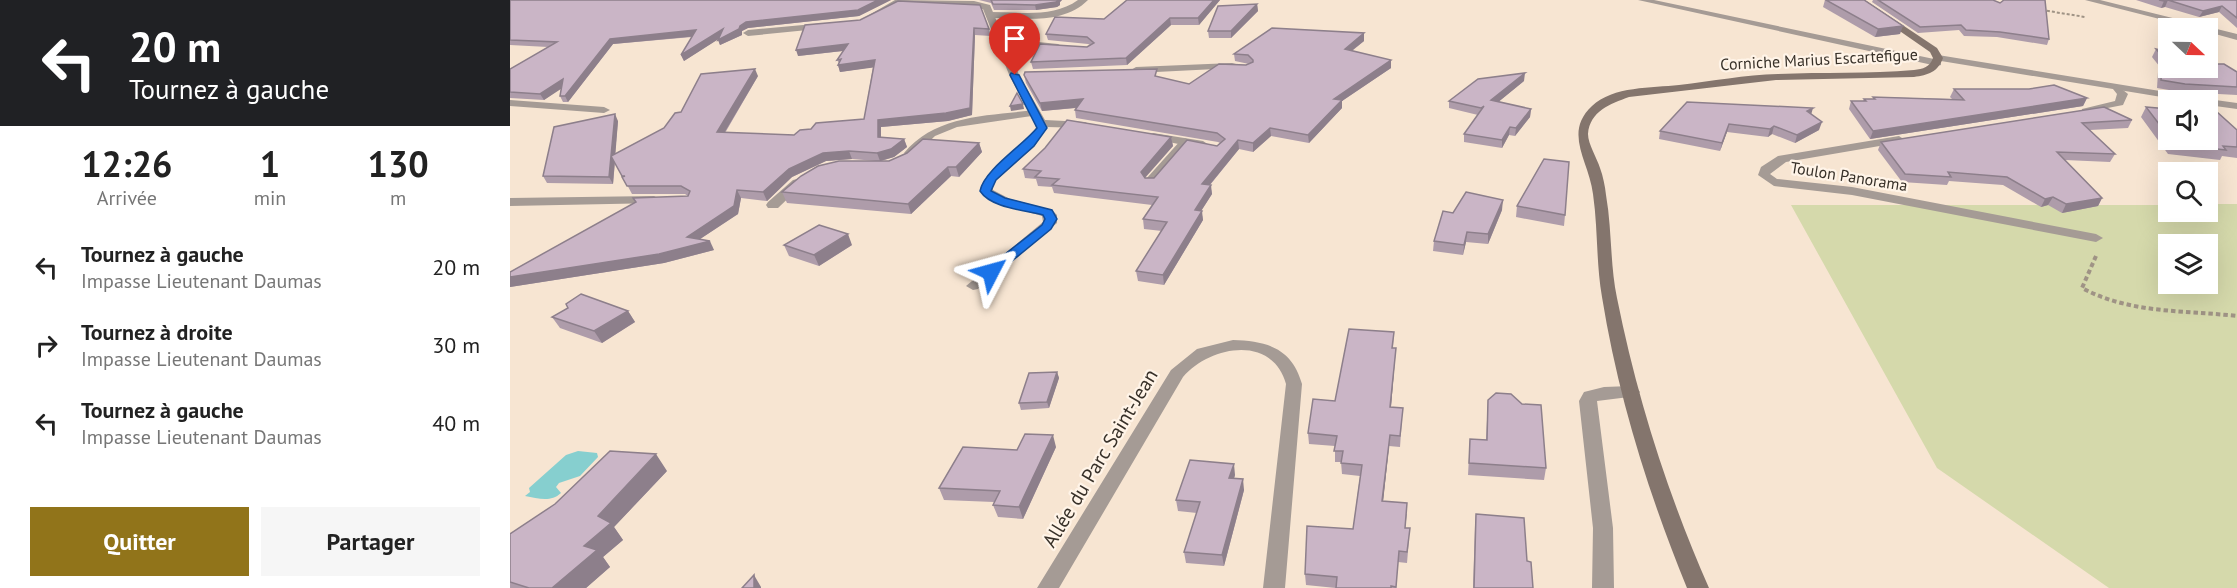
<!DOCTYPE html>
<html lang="fr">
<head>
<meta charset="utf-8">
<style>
  :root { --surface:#fff; --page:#f6f6f6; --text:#222; --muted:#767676; --accent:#91741a }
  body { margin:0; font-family:"PT Sans",sans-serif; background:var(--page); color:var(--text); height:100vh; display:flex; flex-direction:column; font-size:22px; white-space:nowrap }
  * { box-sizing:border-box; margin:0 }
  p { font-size:20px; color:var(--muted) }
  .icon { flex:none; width:33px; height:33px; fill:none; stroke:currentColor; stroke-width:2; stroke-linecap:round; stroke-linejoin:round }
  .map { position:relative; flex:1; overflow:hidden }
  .side { display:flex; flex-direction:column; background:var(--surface); width:510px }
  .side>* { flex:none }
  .banner { background:#202124; color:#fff; overflow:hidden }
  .needle { width:39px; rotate:112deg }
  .fabs { position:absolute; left:1648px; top:18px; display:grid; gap:12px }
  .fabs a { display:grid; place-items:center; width:60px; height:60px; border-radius:0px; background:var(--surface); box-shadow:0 6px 24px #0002; font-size:30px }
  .pin { position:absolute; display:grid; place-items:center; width:51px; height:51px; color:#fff; margin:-62px -26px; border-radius:50% 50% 50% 0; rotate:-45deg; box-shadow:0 0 6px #0007 }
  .pin .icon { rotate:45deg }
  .me { position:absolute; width:66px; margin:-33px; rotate:51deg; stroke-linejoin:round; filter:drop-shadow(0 0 4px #0008) }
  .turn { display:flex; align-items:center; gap:21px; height:126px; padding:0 30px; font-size:27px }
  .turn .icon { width:78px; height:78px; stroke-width:2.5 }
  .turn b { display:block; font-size:42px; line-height:51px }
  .eta { display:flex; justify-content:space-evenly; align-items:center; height:102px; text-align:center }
  .eta b { font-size:36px; font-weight:700; line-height:42px }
  .primary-button { display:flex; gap:12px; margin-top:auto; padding:12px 30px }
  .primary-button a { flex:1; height:69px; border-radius:0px; background:var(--accent); color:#fff; font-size:24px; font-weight:700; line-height:69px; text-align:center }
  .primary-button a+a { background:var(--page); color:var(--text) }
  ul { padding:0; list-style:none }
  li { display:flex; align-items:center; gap:18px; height:78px; padding:0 30px }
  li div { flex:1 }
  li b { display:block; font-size:22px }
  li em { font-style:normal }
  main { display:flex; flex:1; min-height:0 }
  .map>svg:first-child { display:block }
  .green { fill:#d5d9ab; fill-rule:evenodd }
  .water { fill:#86cfcf }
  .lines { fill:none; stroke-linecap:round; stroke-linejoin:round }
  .path-far1 { stroke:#9f9385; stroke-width:2; stroke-dasharray:3 2; stroke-linecap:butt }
  .path { stroke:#9f9385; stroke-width:4; stroke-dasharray:4.5 3; stroke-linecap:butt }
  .service { fill:#a59b95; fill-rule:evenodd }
  .minor { fill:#a59b95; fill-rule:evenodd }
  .secondary { fill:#84756d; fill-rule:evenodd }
  .wall { fill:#ae9caa }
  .shaded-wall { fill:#8d7f8b }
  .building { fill:#cab5c6; stroke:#8d7f8b; stroke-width:1.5 }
  .route { fill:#1a73e8; stroke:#114b97; stroke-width:1.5 }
  .labels { text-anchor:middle; stroke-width:4.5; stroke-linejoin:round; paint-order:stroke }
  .street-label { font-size:16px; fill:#383129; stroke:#fff4e8 }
  .near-street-label { font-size:20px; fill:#383129; stroke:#fff4e8 }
</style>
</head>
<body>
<main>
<section class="side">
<div class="banner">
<div class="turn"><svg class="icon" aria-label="left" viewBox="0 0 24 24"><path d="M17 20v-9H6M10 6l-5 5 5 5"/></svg><div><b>20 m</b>Tournez à gauche</div></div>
</div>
<div class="eta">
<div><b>12:26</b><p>Arrivée</p></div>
<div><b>1</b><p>min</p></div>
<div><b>130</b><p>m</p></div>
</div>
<ul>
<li><svg class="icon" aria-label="left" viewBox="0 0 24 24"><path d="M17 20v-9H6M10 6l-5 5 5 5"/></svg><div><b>Tournez à gauche</b><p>Impasse Lieutenant Daumas</p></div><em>20 m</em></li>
<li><svg class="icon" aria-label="right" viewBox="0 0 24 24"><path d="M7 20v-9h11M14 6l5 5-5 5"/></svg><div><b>Tournez à droite</b><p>Impasse Lieutenant Daumas</p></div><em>30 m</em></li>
<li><svg class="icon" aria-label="left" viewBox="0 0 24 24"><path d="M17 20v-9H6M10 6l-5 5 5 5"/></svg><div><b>Tournez à gauche</b><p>Impasse Lieutenant Daumas</p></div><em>40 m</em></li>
</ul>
<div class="primary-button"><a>Quitter</a><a>Partager</a></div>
</section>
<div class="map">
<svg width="1727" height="588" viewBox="0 0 1727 588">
  <rect width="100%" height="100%" fill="#f7e5d2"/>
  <!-- green -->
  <path class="green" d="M 1698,204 L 1727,204 L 1727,588 L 1599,588 L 1427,468 L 1281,205 L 1659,205 L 1659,212 L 1698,212 ZM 1659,244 L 1698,244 L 1698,284 L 1659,284 Z"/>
  <!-- water -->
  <path class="water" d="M 68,451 L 87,453 L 88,457 L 70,476 L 49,483 L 46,487 L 51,493 C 40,503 28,498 15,496 L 20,492 L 19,488 L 56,455 Z"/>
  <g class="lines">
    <!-- path-far1 -->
    <polyline class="path-far1" points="1532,10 1575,17"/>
    <!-- path -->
    <path class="path" d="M 1586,256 L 1572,288 C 1621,314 1673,310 1727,316"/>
    <!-- service -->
    <g class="service">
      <path d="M 568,0 L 578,0 C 553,25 514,18 481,18 L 476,15 L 481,12 C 511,12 543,18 568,0 Z"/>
      <path d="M 509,40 L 548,44 L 553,47 L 548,50 C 537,49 493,48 487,44 L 492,41 Z"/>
      <polygon points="722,63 726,64 726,68 626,73 621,70 626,67"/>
      <polygon points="1608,86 1618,94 1613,105 1572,113 1572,109 1605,101 1607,94 1603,89"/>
      <polygon points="0,100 94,107 100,110 94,113 0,106"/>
      <path d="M 525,110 L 531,113 L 529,115 L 447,127 L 425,136 L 404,156 L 400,157 L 394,153 C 426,114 479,116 525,110 Z"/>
      <polygon points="1389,136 1395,140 1393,142 1276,162 1260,174 1267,179 1342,187 1586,234 1593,238 1586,242 1342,195 1264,186 1248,175 1251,167 1268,156"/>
      <polygon points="675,138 679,140 679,144 644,185 636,185 634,182 636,179 671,140"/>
      <polygon points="287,179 291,180 293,183 291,186 268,208 258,208 256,205 258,202 283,180"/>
    </g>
    <!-- minor -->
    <g class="minor">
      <path d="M 385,0 L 464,1 L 480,5 L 510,77 L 535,120 L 575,122 L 581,125 L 575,128 L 537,127 L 524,147 L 483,183 L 483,190 L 500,199 L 542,210 L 547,215 L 547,223 L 468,289 L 463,290 L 456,286 L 533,222 L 532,216 L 483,202 L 470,191 C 472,172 512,146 526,128 L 525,123 L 500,77 L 473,9 L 390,5 L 362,20 L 354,18 Z"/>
      <polygon points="1128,0 1144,0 1424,59 1424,56 1428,55 1687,97 1692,100 1670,100 1431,61 1431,65 1427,66"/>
      <polygon points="1575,0 1590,0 1727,34 1727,40 1698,32 1698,28 1685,28"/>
      <polygon points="315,23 320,26 318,28 238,36 233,33 238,30"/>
      <polygon points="1698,99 1727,103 1727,109 1698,105 1698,100 1694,100"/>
      <polygon points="643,133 693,141 699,145 693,149 639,138 637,136"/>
      <polygon points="144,196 151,200 149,203 0,206 0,198"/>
      <path d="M 723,340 C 757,341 782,348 792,384 L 775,588 L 753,588 L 776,384 C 762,334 700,346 673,377 L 549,588 L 527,588 L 661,370 L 687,349 Z"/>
      <polygon points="1121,386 1127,388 1130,392 1127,396 1087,401 1103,528 1104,588 1082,588 1083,528 1069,401 1074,392 1094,387"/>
    </g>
    <!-- secondary -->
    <path class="secondary" d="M 1345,0 L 1355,0 L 1427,48 L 1433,58 C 1428,72 1418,75 1404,77 L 1266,80 L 1119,97 C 1100,104 1080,111 1078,134 C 1078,144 1087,158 1090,168 C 1093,176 1095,186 1096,195 C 1102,229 1100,265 1107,298 C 1127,398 1158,495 1199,588 L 1177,588 C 1139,495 1108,397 1092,297 C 1086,263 1088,228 1083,194 C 1079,161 1053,133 1082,106 C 1103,86 1142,88 1169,85 C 1202,81 1235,75 1268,74 C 1313,72 1359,74 1404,70 C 1413,69 1420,67 1423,58 L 1420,52 Z"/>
  </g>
  <!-- wall -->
  <g class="wall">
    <polygon points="0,0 381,0 349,16 238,28 232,31 232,35 210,45 208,39 174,61 171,55 182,37 103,44 58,102 53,102 50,96 51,88 34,100 0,98 0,69 38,47 0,45"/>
    <polygon points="469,0 552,0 550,2 550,5 547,7 526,10 484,10 481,3"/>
    <polygon points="617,0 710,0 689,25 661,25 617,65 523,69 521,62 577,47 580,45 578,44 538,40 536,34 594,19"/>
    <polygon points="1315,0 1354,0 1390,34 1365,37 1313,7"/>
    <polygon points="1363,0 1483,0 1490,3 1493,1 1492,0 1535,0 1539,39 1537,45 1487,37 1454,36 1449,30 1408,33 1362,2"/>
    <polygon points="1626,0 1727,0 1727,28 1709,12 1689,17 1655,7 1651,8"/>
    <polygon points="747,4 748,11 721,38 699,38 698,31"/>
    <polygon points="295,25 479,29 481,36 465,35 462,115 438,121 371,127 371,137 394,139 397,147 384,157 371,161 379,161 469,143 472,152 449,177 441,176 401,214 277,203 272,192 366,161 342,159 316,161 282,177 257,201 231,198 228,214 190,239 204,250 154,263 0,287 0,272 178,196 175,194 122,194 105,162 103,184 37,183 33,176 108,121 105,154 154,128 171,112 248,76 215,133 284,135 301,129 354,119 363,67 330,72 328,65 329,63 327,60 333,51 288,56"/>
    <polygon points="854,33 854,41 842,51 881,60 881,68 832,101 832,108 799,143 761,136 743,152 729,149 700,185 702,194 691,211 693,220 654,285 628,281 626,271 652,231 634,229 633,219 642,205 544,193 542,187 528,186 526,179 515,178 513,169 661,137 663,146 635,178 644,178 707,146 710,143 708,142 566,118 565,110 566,108 532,111 516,83 514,75 648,77 679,84 739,64 725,61 724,54"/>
    <polygon points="1646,49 1727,72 1727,95 1671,92 1647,88 1648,72 1650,67 1642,57"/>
    <polygon points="1014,81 988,102 1021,109 1020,117 1005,136 999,135 992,148 954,142 954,134 968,115 939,108 939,101"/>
    <polygon points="1444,89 1577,98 1573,106 1360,139 1339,109 1341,101 1353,101 1354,99 1363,99 1363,97 1442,99 1440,97"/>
    <polygon points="1594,107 1622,120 1618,128 1580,130 1605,154 1600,162 1555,160 1592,198 1588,206 1552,213 1538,205 1531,207 1493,185 1439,181 1437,185 1392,182 1368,150 1371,142"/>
    <polygon points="1636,107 1659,109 1659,140 1698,140 1727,130 1727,158 1712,156 1710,160 1658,154 1631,117"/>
    <polygon points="1301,114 1309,130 1285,143 1262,134 1258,137 1217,132 1210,151 1149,139 1150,131"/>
    <polygon points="1007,206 1055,215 1054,226 1006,217"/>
    <polygon points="992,210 978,244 956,242 953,255 923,251 924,241 943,213"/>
    <polygon points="274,245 342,245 309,266 279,256"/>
    <polygon points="58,308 118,311 125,322 92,343 50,328 42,317"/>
    <polygon points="884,332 883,348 886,348 885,359 881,407 892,419 890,447 879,446 873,501 897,514 895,528 899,539 897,563 888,562 886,588 826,588 796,585 795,574 843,529 850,476 832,474 831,462 825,462 825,446 799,444 798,433"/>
    <polygon points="547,372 549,378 539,408 511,410 509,403"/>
    <polygon points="978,400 1036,468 1034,480 958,475 960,439 976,440"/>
    <polygon points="546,447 513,519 488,517 483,505 484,502 434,500 429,488 507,450"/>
    <polygon points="157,471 104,527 113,540 93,557 100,567 76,588 0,588 0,534"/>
    <polygon points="725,475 724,478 734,490 714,566 676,563 674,552 687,513 668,511 666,500"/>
    <polygon points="966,514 1017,561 1023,588 963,588 965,526"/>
  </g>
  <!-- shaded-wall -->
  <g class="shaded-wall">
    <polygon points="368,0 381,0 349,16 238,28 232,31 232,35 210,45 208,40 236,22"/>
    <polygon points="545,0 552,0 550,2 550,5 547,7 526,10 525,5"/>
    <polygon points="704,0 710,0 689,25 688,18"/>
    <polygon points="1658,0 1655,7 1651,8 1654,1"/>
    <polygon points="747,4 748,11 721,38 721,31"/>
    <polygon points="1712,6 1709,12 1689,17 1693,11"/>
    <polygon points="660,18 661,25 617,65 616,58"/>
    <polygon points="1393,26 1390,34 1365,37 1368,29"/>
    <polygon points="464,28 465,35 462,115 438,121 371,127 371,145 368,137 368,120"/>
    <polygon points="213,29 215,35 174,61 171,55"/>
    <polygon points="186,30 188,36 103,44 58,102 55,96 100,39"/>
    <polygon points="854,33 854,41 835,56 835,49"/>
    <polygon points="338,44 341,50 288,56 286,50"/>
    <polygon points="365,60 367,67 330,72 328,65"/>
    <polygon points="881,60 881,68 832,101 832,108 799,143 798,135 824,99"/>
    <polygon points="245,69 248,76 210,140 207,132"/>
    <polygon points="1015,73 1014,81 981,108 981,100"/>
    <polygon points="53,79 57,85 34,100 30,94"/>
    <polygon points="1577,98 1573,106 1360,139 1363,131"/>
    <polygon points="573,99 574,107 532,111 530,103"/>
    <polygon points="513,104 514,109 501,111 500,106"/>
    <polygon points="1303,108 1301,115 1297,111"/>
    <polygon points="1021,109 1020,117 1005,136 1006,128"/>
    <polygon points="105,114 108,121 103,184 99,177"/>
    <polygon points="1312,122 1309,130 1285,143 1287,135"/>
    <polygon points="1219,124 1217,132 1210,151 1212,143"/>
    <polygon points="1264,126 1262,134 1258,137 1260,129"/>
    <polygon points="1000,127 999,135 992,148 992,140"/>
    <polygon points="760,128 761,136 743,152 743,143"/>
    <polygon points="661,137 663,146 632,181 631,172"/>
    <polygon points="394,139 397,147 384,157 370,161 367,153"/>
    <polygon points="728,140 729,149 693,193 692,184"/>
    <polygon points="469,143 472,152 449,177 446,167"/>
    <polygon points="339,151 342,159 316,161 282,177 257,201 253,192 279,169 313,153"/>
    <polygon points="438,167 441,176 401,214 398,204"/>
    <polygon points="701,185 702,194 686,219 685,210"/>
    <polygon points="227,190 231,198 228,214 181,245 177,237"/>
    <polygon points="1543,197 1538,205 1531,207 1535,199"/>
    <polygon points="1592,198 1588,206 1552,213 1556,204"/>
    <polygon points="993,200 992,210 978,244 978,234"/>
    <polygon points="692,211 693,220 654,285 653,275"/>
    <polygon points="957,232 956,242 953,255 954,245"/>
    <polygon points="338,234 342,245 309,266 304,255"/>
    <polygon points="200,241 204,250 154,263 0,287 0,277"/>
    <polygon points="118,311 125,322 92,343 84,331"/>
    <polygon points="886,348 885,359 880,418 880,407"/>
    <polygon points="547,372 549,378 539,408 537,402"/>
    <polygon points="543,435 546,447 513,519 509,507"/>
    <polygon points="880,435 879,446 872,512 872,501"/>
    <polygon points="146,454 157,471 104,527 113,540 93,557 100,567 76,588 42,588 74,546 88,516"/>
    <polygon points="724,464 725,475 721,489 719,478"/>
    <polygon points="733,479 734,490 714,566 712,555"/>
    <polygon points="244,575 251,587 251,588 244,588"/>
  </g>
  <!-- building -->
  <g class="building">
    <polygon points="0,0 368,0 348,10 236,22 230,26 229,29 208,40 213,29 171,55 186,30 100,39 55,96 50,96 53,79 30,94 0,92 0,69 47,42 0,40"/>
    <polygon points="481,0 549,0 546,2 525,5 483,4"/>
    <polygon points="617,0 704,0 688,18 660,18 616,58 521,62 530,44 577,47 584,43 577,37 536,34 545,17 594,19"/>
    <polygon points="1316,0 1354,0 1393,26 1368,29"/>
    <polygon points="1368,0 1483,0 1490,3 1494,0 1535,0 1539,39 1490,32 1456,30 1451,25 1410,27"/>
    <polygon points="1649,0 1727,0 1727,18 1712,6 1693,11 1658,0 1654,1"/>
    <polygon points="388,1 470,5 479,29 464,28 460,108 436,113 368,120 368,137 394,139 381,149 367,153 339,151 313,153 279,169 253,192 227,190 224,206 177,237 200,241 149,254 0,277 0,272 126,202 123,198 178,196 180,191 171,186 117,186 112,177 115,176 112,176 101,156 154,128 165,113 171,112 191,74 245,69 207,132 284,135 290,130 301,129 306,123 354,119 365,60 328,65 331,59 327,60 338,44 286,50 295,25 350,20"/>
    <polygon points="747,4 721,31 698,31 708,6"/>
    <polygon points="762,28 854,33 835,49 881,60 824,99 832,100 798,135 760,128 743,143 728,140 692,184 701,185 685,210 692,211 653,275 626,271 657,222 633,219 648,197 542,185 549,179 525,177 531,171 513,169 535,148 557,120 661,137 631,172 635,178 644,178 677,140 707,146 715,139 707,133 565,110 573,99 530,103 514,75 515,72 647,69 645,76 679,84 709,64 736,65 743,62 743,60 738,55 724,54"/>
    <polygon points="1646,49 1659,52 1659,64"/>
    <polygon points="1698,63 1701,64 1714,64 1727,72 1727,87 1675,84 1651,80 1652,64 1659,64 1659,68 1698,68"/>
    <polygon points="1015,73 981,100 1021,109 1006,128 1000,127 992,140 954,134 974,106 971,108 939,101 968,79"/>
    <polygon points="1544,85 1577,98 1363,131 1341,101 1356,101 1354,99 1365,99 1363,97 1454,100 1444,89 1519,89"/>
    <polygon points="507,93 513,104 500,106"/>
    <polygon points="1177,102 1303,108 1297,111 1312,122 1287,135 1264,126 1260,129 1219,124 1212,143 1150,131"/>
    <polygon points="1594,107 1622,120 1572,123 1605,154 1547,152 1592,198 1556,204 1543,197 1535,199 1497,177 1438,172 1441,177 1395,174 1371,142"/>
    <polygon points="1636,107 1659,109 1659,137"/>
    <polygon points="1698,111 1707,112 1727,130 1727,147 1713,146 1716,150 1664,144 1661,140 1698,140"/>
    <polygon points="105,114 99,177 33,176 44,127"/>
    <polygon points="413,139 469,143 446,167 438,167 398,204 272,192 291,176 308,166 329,161 379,161 397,153"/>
    <polygon points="1034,159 1059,162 1055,215 1007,206"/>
    <polygon points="956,192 993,200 978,234 957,232 954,245 924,241 933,211 943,213"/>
    <polygon points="309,225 338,234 304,255 274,245"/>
    <polygon points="71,294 118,311 84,331 42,317 58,308 56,304"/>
    <polygon points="839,329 884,332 882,348 886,348 880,407 893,408 890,436 880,435 872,501 897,503 895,528 900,528 897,552 889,551 886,587 881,586 881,588 826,588 827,577 795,574 797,526 843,529 852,465 831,463 833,451 824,451 827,436 798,433 803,399 825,401"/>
    <polygon points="547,372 537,402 509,403 519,373"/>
    <polygon points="986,393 1001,394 1012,404 1031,405 1036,468 959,463 960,439 977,440 978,400"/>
    <polygon points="515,434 543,435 509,507 483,505 490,491 429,488 453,447 507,450"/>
    <polygon points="100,451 146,454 88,516 101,523 74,546 87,550 42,588 19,588 0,582 0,534 45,504"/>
    <polygon points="680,460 724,464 719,478 733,479 712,555 674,552 690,502 666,500"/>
    <polygon points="966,514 1014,518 1017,561 1021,562 1023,588 964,588"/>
    <polygon points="244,575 244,588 232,588"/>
  </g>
  <!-- route -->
  <path class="route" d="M 501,73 L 509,75 L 537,128 L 524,146 L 486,180 L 481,191 L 495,198 L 542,210 L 547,219 L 541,229 L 485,275 L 481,276 L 474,272 L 476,269 L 532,225 L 535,219 L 533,215 C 514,210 481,208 470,191 C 474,170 512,146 527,128 L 500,75 Z"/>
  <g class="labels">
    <!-- street labels -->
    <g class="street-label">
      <text transform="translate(1309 59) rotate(-3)" y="6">Corniche Marius Escartefigue</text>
      <text transform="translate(1339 176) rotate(9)" y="6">Toulon Panorama</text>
    </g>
    <!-- near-street labels -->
    <g class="near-street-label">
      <text transform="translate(590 458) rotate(-59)" y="7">Allée du Parc Saint-Jean</text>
    </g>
  </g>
</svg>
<div class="fabs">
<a><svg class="needle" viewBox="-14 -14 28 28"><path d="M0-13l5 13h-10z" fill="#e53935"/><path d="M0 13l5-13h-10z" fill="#767676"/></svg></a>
<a><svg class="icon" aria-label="sound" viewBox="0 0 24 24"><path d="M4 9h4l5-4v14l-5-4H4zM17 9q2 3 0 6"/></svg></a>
<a><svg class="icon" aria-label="search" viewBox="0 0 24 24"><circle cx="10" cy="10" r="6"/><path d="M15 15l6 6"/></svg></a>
<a><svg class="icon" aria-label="layers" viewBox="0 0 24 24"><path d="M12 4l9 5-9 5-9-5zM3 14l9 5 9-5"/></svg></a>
</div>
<div class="pin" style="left:505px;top:75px;background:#d93025"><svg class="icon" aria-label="arrive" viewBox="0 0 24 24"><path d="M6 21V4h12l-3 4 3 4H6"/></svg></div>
<svg class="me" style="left:481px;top:272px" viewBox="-20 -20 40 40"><path d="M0-17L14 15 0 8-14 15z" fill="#1a73e8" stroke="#fff" stroke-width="4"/></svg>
</div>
</main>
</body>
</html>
